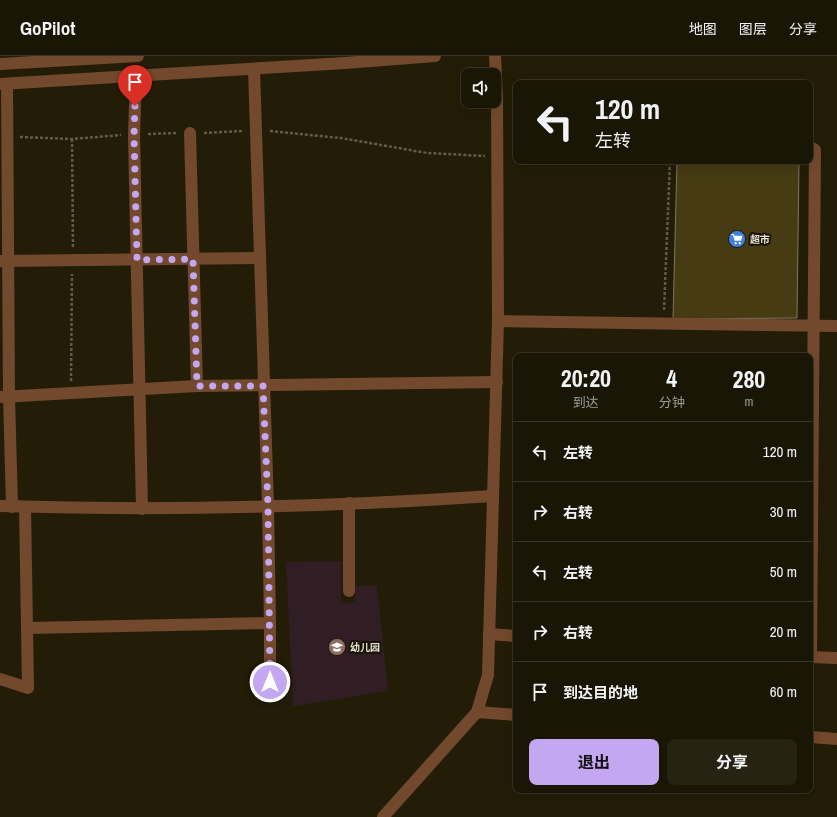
<!DOCTYPE html>
<html lang="zh">
<head>
<meta charset="utf-8">
<style>
  :root { --surface:#1a1605; --page:#272313; --text:#f1f3f6; --muted:#9f9f9a; --line:#383527; --accent:#c4a7f1 }
  body { margin:0; font-family:"Archivo Narrow","Noto Sans SC",sans-serif; background:var(--page); color:var(--text); height:100vh; display:flex; flex-direction:column; font-size:15px; white-space:nowrap }
  * { box-sizing:border-box; margin:0 }
  p { font-size:13px; color:var(--muted) }
  .icon { flex:none; width:22px; height:22px; fill:none; stroke:currentColor; stroke-width:2; stroke-linecap:round; stroke-linejoin:round }
  .map { position:relative; flex:1; overflow:hidden }
  .drawer { position:absolute; left:513px; top:297px; width:300px; height:440px; display:flex; flex-direction:column; background:var(--surface); border-radius:8px; box-shadow:0 4px 16px #0002,0 0 0 1px var(--line) }
  .drawer>* { flex:none }
  .banner { position:absolute; left:513px; top:24px; width:300px; height:84px; border-radius:8px; box-shadow:0 4px 16px #0002,0 0 0 1px var(--line); background:#1a1605; color:var(--text); overflow:hidden }
  .tools { position:absolute; left:461px; top:12px; display:grid; gap:8px }
  .tools a { display:grid; place-items:center; width:40px; height:40px; border-radius:8px; background:var(--surface); box-shadow:0 4px 16px #0002,0 0 0 1px var(--line); font-size:20px }
  .pin { position:absolute; display:grid; place-items:center; width:34px; height:34px; color:#fff; margin:-41px -17px; border-radius:50% 50% 50% 0; rotate:-45deg; box-shadow:0 0 4px #0007 }
  .pin .icon { rotate:45deg }
  .me { position:absolute; width:44px; margin:-22px; rotate:0deg; stroke-linejoin:round; filter:drop-shadow(0 0 3px #0008) }
  .turn { display:flex; align-items:center; gap:14px; height:84px; padding:0 16px; font-size:18px }
  .turn .icon { width:52px; height:52px; stroke-width:2.5 }
  .turn b { display:block; font-size:28px; line-height:34px }
  .eta { display:flex; justify-content:space-evenly; align-items:center; height:68px; text-align:center }
  .eta b { font-size:24px; font-weight:700; line-height:28px }
  .action { display:flex; gap:8px; margin-top:auto; padding:8px 16px }
  .action a { flex:1; height:46px; border-radius:8px; background:var(--accent); color:#111; font-size:16px; font-weight:700; line-height:46px; text-align:center }
  .action a+a { background:var(--page); color:var(--text) }
  ul { padding:0; list-style:none }
  li { display:flex; align-items:center; gap:12px; height:60px; padding:0 16px; border-top:1px solid var(--line) }
  li div { flex:1 }
  li b { display:block; font-size:15px }
  li em { font-style:normal }
  header { display:flex; align-items:center; gap:24px; box-sizing:border-box; height:56px; padding:0 20px; background:var(--surface); border-bottom:1px solid var(--line) }
  header strong { font-size:19px }
  nav { display:flex; gap:22px; margin-inline-start:auto; font-size:14px }
  .map>svg:first-child { display:block }
  .education { fill:#301e24 }
  .building { fill:#463b13; stroke:#7f785f }
  .lines { fill:none; stroke-linecap:round; stroke-linejoin:round }
  .path { stroke:#615b48; stroke-width:2.5; stroke-dasharray:3 2; stroke-linecap:butt }
  .minor { stroke:#73492d; stroke-width:12 }
  .route { stroke:#c4a7f1; stroke-width:7; stroke-dasharray:0 12.6 }
  .labels { text-anchor:middle; stroke-width:4; stroke-linejoin:round; paint-order:stroke }
  .poi-label { font-size:10px; font-weight:bold; fill:#e7e3d6; stroke:#191301; text-anchor:start }
</style>
</head>
<body>
<header>
<strong>GoPilot</strong>
<nav><a>地图</a><a>图层</a><a>分享</a></nav>
</header>
<div class="map">
<svg width="837" height="761" viewBox="0 0 837 761">
  <rect width="100%" height="100%" fill="#231d07"/>
  <!-- education -->
  <polygon class="education" points="341,505 341,547 355,546 355,530 377,529 388,635 293,650 286,506"/>
  <!-- building -->
  <polygon class="building" points="677,105 799,105 797,262 673,263"/>
  <g class="lines">
    <!-- path -->
    <g class="path">
      <polyline points="270,75 341,82 427,97 485,100"/>
      <polyline points="204,77 243,75"/>
      <polyline points="148,78 177,77"/>
      <polyline points="20,81 72,83 121,79"/>
      <polyline points="72,83 73,191"/>
      <polyline points="664,254 670,105"/>
      <polyline points="71,325 72,218"/>
    </g>
    <!-- minor -->
    <g class="minor">
      <polyline points="0,8 138,0"/>
      <polyline points="136,21 134,79 142,453"/>
      <polyline points="0,28 345,7 435,0"/>
      <polyline points="7,28 9,341 12,451"/>
      <polyline points="190,77 197,330"/>
      <polyline points="810,91 815,94 811,601"/>
      <polyline points="1,205 260,202"/>
      <polyline points="498,265 837,270"/>
      <polyline points="0,341 197,330 497,326"/>
      <polyline points="349,447 349,535"/>
      <path d="M 0,450 C 164,455 329,451 493,440"/>
      <polyline points="270,567 270,641"/>
      <polyline points="27,572 270,567 268,450 254,13"/>
      <polyline points="489,578 516,580"/>
      <polyline points="810,601 837,602"/>
      <polyline points="0,623 28,632 25,451"/>
      <polyline points="477,656 516,659"/>
      <polyline points="810,681 837,683"/>
      <polyline points="383,761 477,656 488,619 498,265 497,41 495,0"/>
    </g>
  </g>
  <g class="lines">
    <!-- route -->
    <polyline class="route" points="135,50 134,79 137,204 193,203 197,330 263,330 268,450 270,626"/>
  </g>
  <!-- icons -->
  <defs>
    <symbol id="supermarket-disc" viewBox="-11 -11 22 22"><circle r="9.5" fill="#3f7fe0" stroke="#191301"/><path d="M-6-5.5h2.5l.6 2H6L4.5 2H-2.5L-4.4-4H-6ZM-1.5 3.2a1.3 1.3 0 1 0 .1 0ZM3 3.2a1.3 1.3 0 1 0 .1 0Z" fill="#fff"/></symbol>
    <symbol id="school-disc" viewBox="-11 -11 22 22"><circle r="9.5" fill="#8d6e63" stroke="#191301"/><path d="M0-5L7-2L0 1L-7-2ZM-4 1L0 2.5L4 1V4Q0 6-4 4Z" fill="#fff"/></symbol>
  </defs>
  <g fill-rule="evenodd">
    <use href="#supermarket-disc" x="727" y="173" width="20" height="20"/>
    <use href="#school-disc" x="327" y="581" width="20" height="20"/>
  </g>
  <g class="labels">
    <!-- poi labels -->
    <g class="poi-label">
      <text x="750" y="187">超市</text>
      <text x="350" y="595">幼儿园</text>
    </g>
  </g>
</svg>
<div class="tools">
<a><svg class="icon" aria-label="sound" viewBox="0 0 24 24"><path d="M4 9h4l5-4v14l-5-4H4zM17 9q2 3 0 6"/></svg></a>
</div>
<div class="pin" style="left:135px;top:50px;background:#d93025"><svg class="icon" aria-label="arrive" viewBox="0 0 24 24"><path d="M6 21V4h12l-3 4 3 4H6"/></svg></div>
<svg class="me" style="left:270px;top:626px" viewBox="-20 -20 40 40"><circle r="17" fill="#c4a7f1" stroke="#fff" stroke-width="3"/><path d="M0-11L8 9 0 5-8 9z" fill="#fff"/></svg>
<div class="banner">
<div class="turn"><svg class="icon" aria-label="left" viewBox="0 0 24 24"><path d="M17 20v-9H6M10 6l-5 5 5 5"/></svg><div><b>120 m</b>左转</div></div>
</div>
<section class="drawer">
<div class="eta">
<div><b>20:20</b><p>到达</p></div>
<div><b>4</b><p>分钟</p></div>
<div><b>280</b><p>m</p></div>
</div>
<ul>
<li><svg class="icon" aria-label="left" viewBox="0 0 24 24"><path d="M17 20v-9H6M10 6l-5 5 5 5"/></svg><div><b>左转</b></div><em>120 m</em></li>
<li><svg class="icon" aria-label="right" viewBox="0 0 24 24"><path d="M7 20v-9h11M14 6l5 5-5 5"/></svg><div><b>右转</b></div><em>30 m</em></li>
<li><svg class="icon" aria-label="left" viewBox="0 0 24 24"><path d="M17 20v-9H6M10 6l-5 5 5 5"/></svg><div><b>左转</b></div><em>50 m</em></li>
<li><svg class="icon" aria-label="right" viewBox="0 0 24 24"><path d="M7 20v-9h11M14 6l5 5-5 5"/></svg><div><b>右转</b></div><em>20 m</em></li>
<li><svg class="icon" aria-label="arrive" viewBox="0 0 24 24"><path d="M6 21V4h12l-3 4 3 4H6"/></svg><div><b>到达目的地</b></div><em>60 m</em></li>
</ul>
<div class="action"><a>退出</a><a>分享</a></div>
</section>
</div>
</body>
</html>
